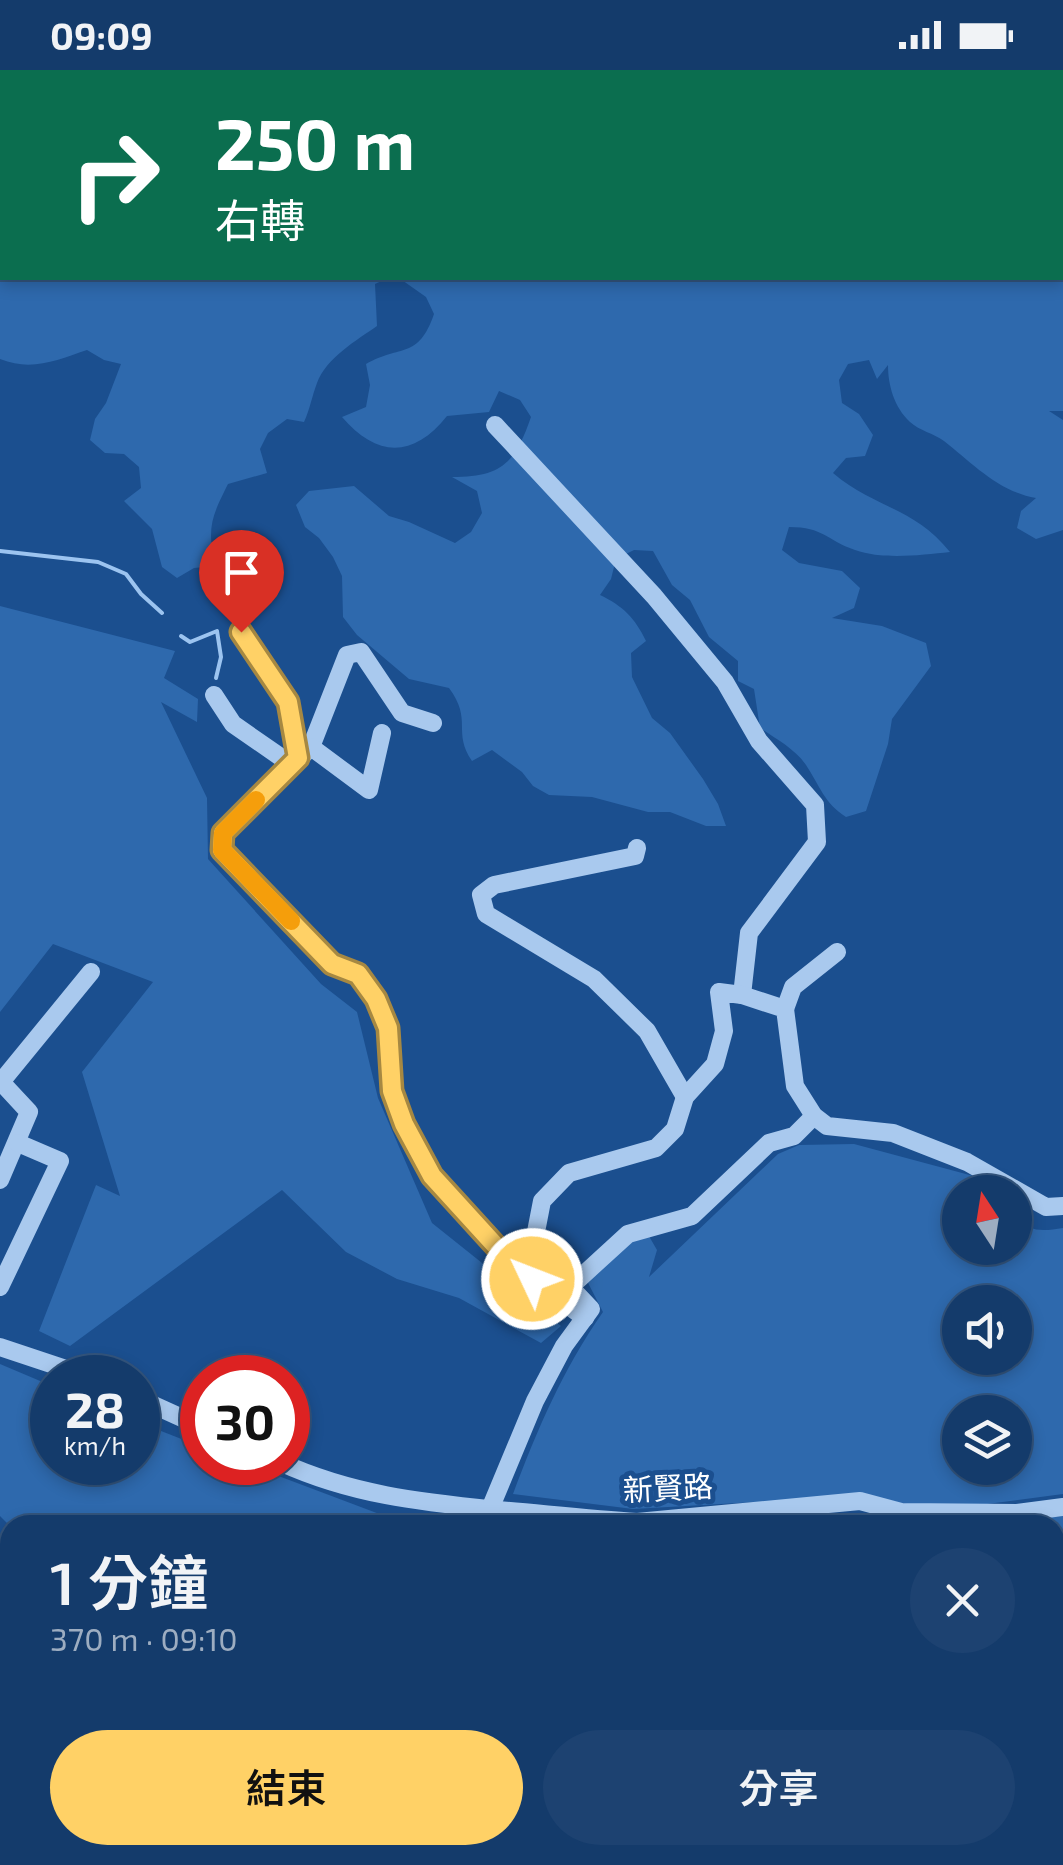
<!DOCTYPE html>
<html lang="zh-TW">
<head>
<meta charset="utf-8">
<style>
  :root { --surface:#143b6b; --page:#1d4271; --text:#f1f3f6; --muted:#9dadc1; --line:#33557e; --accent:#ffd166 }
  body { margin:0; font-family:"Exo 2","Noto Sans TC",sans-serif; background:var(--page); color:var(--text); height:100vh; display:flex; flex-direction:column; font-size:38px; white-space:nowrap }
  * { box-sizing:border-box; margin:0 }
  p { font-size:32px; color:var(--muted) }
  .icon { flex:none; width:55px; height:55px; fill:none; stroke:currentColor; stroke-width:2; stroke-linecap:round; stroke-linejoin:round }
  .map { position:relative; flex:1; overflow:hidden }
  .details { position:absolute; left:0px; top:1445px; width:1065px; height:350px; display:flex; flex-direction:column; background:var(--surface); border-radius:30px 30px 0 0; box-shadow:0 5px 15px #0003,0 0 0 2px var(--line) }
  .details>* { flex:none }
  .hud { position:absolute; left:0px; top:0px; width:1065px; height:210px; box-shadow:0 5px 15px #0003,0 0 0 2px var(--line); background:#0b6e4f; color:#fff; overflow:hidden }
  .needle { width:65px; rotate:348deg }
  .fabs { position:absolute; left:942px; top:1105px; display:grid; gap:20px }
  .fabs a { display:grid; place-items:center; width:90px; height:90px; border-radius:50%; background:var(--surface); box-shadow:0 5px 15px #0003,0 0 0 2px var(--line); font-size:50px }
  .speed { position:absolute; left:30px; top:1285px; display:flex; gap:20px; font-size:50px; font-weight:700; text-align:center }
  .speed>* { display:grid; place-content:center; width:130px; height:130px; border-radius:50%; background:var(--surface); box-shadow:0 5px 15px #0003,0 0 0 2px var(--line); line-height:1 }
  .speed small { font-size:25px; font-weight:400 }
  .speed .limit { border:15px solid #d22; background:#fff; color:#111 }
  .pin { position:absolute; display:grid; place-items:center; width:85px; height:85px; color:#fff; margin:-102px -42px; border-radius:50% 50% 50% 0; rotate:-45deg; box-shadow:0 0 10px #0007 }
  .pin .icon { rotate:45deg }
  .me { position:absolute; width:110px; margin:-55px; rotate:313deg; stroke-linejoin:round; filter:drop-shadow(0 0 8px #0008) }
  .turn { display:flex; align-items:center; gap:35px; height:210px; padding:0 50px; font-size:45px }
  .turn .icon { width:130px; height:130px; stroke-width:2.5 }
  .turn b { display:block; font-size:70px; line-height:85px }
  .round { display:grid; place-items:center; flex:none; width:105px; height:105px; border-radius:52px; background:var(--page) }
  .head { display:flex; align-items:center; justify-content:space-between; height:170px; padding:0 50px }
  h1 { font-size:60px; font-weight:600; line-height:75px }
  .button { display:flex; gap:20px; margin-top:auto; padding:20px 50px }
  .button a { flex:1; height:115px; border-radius:60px; background:var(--accent); color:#111; font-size:40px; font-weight:600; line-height:115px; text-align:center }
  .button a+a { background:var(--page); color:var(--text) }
  .status { display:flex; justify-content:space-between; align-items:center; height:70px; padding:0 50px; background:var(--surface); direction:ltr }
  .status svg { height:28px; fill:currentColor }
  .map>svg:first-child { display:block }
  .green { fill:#2e69ad; fill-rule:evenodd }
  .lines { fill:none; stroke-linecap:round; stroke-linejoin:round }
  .stream { stroke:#9cc4f0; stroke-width:4 }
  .minor { stroke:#a9c9ee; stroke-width:18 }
  .route-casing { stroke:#a68842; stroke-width:25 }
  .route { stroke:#ffd166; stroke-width:18 }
  .slow { stroke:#f59e0b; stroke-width:18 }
  .labels { text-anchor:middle; stroke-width:10; stroke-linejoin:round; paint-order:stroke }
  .street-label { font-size:30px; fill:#fff; stroke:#1b4f8f }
</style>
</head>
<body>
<div class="status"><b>09:09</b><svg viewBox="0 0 49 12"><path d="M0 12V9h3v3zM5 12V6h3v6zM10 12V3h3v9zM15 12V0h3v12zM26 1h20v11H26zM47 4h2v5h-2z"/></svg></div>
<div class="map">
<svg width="1063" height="1795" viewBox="0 0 1063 1795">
  <rect width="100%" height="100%" fill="#1b4f8f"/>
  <!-- green -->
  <g class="green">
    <polygon points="612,0 1051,0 611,2"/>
    <path d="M 0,159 L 2,208 L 388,208 L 375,214 L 377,256 C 357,270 326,288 317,313 C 312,326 310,339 304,352 L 287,349 L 268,363 L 260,379 L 267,403 L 228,414 C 211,448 207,457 215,496 L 194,498 L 177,508 L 162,497 L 152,459 L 124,431 L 141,418 L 139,397 L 124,384 L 105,383 L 90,370 L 95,349 L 106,333 L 121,294 L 104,290 L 87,280 C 57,290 32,302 0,289 Z"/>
    <path d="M 1063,187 L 1063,341 L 1049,341 L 1063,350 L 1063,460 L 1036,469 L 1017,458 L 1021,441 L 1036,428 C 999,422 972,393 944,371 C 933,363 920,361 910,352 C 894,337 888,315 888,295 L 877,309 L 869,290 L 848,294 L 839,310 L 842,333 L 859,344 L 873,365 L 865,386 L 846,388 L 833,403 C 874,438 914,437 950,482 C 921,485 883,490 855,480 C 826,470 824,457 789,457 L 782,480 L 799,493 L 842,501 L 860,518 L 854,538 L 832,548 L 882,556 L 926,573 L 931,596 L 892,649 L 888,674 L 866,741 L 846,747 C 824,733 820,716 806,695 C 795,679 776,669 760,658 L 754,619 L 738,611 L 738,591 L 709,567 L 690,530 L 672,515 L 653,481 L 634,480 L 616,489 L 611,509 L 600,525 C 623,536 635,548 646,571 L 631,583 L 632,607 L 652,648 L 670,663 L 703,709 L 718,734 L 726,756 L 706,756 L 670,742 L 648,742 L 592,727 L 549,725 L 533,716 L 522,702 L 492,680 L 472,691 C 452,662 473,650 449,618 L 409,609 L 357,565 L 343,547 L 342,506 L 333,487 L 319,468 L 305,457 L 296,435 L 309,421 L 354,416 L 389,446 L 409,452 L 455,473 L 471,462 L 482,443 L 477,421 L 452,407 C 502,407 515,393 531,347 L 520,330 L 499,321 L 489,342 L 447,346 C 413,389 376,387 342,347 L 366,337 L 370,315 L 366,294 C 401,274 418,290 434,244 L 426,227 L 399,208 L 1062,208 Z"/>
    <polygon points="0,536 175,581 164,608 198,629 197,652 161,632 207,728 208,789 321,914 357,942 378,1028 432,1153 561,1256 541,1273 459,1228 397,1209 346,1182 282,1120 70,1276 39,1261 96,1115 120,1126 82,1002 153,912 53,874 0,942"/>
    <path d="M 854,1074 L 977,1107 L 992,1122 L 960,1122 L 960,1178 L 1015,1178 L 1015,1147 C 1029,1163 1044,1161 1063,1158 L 1063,1424 L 941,1440 L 901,1433 L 756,1432 L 633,1439 L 513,1424 C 537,1360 563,1299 603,1242 L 586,1209 L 594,1194 L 646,1161 L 657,1180 L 649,1207 L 778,1084 L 799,1075 ZM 960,1232 L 1015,1232 L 1015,1288 L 960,1288 ZM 960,1342 L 1015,1342 L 1015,1398 L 960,1398 Z"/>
    <polygon points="0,1294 52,1316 52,1392 138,1392 138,1352 202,1377 202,1392 244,1393 382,1445 447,1446 454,1450 454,1455 104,1453 10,1456 0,1446"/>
    <polygon points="1063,1446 1063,1606 1055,1607 1055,1455 966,1455"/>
  </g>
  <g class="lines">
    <!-- stream -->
    <g class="stream">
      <polyline points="475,0 489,2"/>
      <polyline points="255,2 260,0"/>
      <polyline points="0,19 2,19"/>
      <polyline points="0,481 98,492 126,504 141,524 162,543"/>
      <polyline points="181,566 190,572 217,561 221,587 216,608"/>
      <path d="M 265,1785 C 295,1792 333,1794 363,1785"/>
      <polyline points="887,1785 901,1795"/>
      <polyline points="41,1795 49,1785"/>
    </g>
    <!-- minor -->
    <g class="minor">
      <polyline points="504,2 506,0"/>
      <polyline points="0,124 2,124"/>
      <polyline points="495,355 654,526 725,612 759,671 815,735 817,772 749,863 742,925"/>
      <polyline points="241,562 288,632 298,687"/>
      <polyline points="214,625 233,654 292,695"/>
      <polyline points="433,653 402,643 361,582 347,585 311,677 223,763 222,780 332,894 358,904 377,929 388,957 392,1021 404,1054 432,1107 514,1196 585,1248"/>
      <polyline points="311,677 369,720 382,663"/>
      <polyline points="637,778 635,786 494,815 481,825 486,844 594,909 647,961 685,1027"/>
      <polyline points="785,939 793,917 837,882"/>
      <polyline points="0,1110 29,1042 1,1012 91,902"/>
      <polyline points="0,1217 60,1091 18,1073"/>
      <polyline points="570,1217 628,1164 692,1146 769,1073 794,1066 814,1046"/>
      <polyline points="0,1277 93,1308"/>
      <polyline points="138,1328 202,1357"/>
      <path d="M 280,1392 C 352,1425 421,1432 498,1440 C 545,1444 591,1449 637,1452 L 860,1431 L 901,1442 L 1017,1443 L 1063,1437"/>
      <polyline points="468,1455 490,1439 535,1331 564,1276 591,1239 556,1202 535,1167 542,1131 569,1103 656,1078 675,1059 685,1027 715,994 724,961 719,922 742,925 785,939 795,1016 814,1046 827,1056 893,1063 967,1092 1046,1137 1063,1136"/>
      <polyline points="139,1785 141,1795"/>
      <polyline points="16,1795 22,1785"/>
    </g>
  </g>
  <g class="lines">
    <defs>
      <polyline id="route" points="241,562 288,632 298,688 223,763 222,780 332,894 358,904 376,929 388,958 392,1021 404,1054 432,1106 514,1196 532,1209"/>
    </defs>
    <!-- route casing -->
    <use href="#route" class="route-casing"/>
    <!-- route -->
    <use href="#route" class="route"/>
    <!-- slow -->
    <polyline class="slow" points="256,730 223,763 222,780 291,851"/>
  </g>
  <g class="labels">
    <!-- street labels -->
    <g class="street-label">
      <text transform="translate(668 1419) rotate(-3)" y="10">新賢路</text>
    </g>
  </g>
</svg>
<div class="fabs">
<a><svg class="needle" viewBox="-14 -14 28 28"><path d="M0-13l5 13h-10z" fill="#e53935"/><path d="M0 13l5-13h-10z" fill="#9dadc1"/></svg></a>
<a><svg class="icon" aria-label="sound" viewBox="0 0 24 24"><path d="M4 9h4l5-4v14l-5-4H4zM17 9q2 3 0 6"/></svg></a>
<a><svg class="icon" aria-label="layers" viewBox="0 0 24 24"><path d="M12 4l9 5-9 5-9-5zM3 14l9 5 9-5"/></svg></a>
</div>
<div class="speed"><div>28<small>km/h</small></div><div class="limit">30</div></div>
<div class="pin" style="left:241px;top:562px;background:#d93025"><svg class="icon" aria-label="arrive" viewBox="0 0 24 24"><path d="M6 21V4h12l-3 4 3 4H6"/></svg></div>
<svg class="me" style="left:532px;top:1209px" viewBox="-20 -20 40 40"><circle r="17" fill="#ffd166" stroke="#fff" stroke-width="3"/><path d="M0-11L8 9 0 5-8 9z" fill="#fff"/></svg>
<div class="hud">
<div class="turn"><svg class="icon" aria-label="right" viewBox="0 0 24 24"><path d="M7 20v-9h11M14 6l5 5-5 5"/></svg><div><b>250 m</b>右轉</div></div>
</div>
<section class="details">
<div class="head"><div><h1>1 分鐘</h1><p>370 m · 09:10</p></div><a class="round"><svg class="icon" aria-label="close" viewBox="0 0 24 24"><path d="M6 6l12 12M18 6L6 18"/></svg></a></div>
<div class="button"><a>結束</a><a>分享</a></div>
</section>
</div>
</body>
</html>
